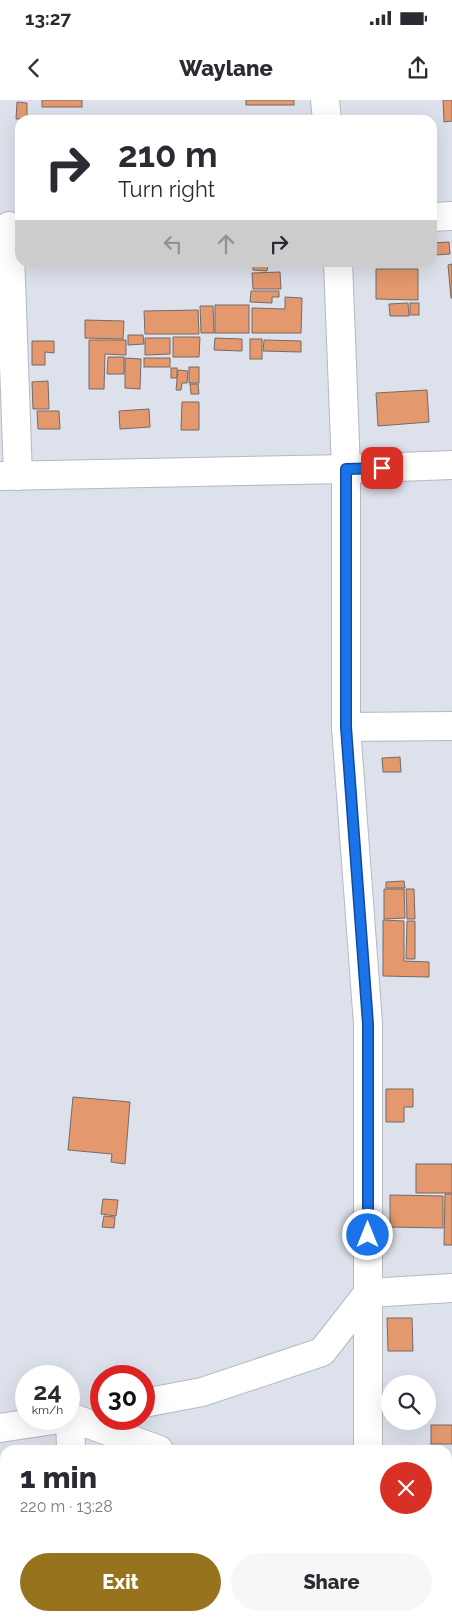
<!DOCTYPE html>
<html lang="en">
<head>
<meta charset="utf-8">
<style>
  :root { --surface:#fff; --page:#f7f7f7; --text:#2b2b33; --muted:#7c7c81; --accent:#98731d }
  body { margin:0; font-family:Raleway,sans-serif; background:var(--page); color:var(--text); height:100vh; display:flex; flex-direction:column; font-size:19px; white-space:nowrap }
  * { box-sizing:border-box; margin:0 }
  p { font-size:16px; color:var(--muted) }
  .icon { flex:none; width:28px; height:28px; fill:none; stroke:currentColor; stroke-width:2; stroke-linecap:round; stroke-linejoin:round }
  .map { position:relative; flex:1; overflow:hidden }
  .sheet { position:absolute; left:0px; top:1345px; width:452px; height:176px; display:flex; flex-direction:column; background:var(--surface); border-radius:15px 15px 0 0; box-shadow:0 5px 20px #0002 }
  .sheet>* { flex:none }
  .top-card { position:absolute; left:15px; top:15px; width:422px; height:152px; border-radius:15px; box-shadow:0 5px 20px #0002; background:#fff; color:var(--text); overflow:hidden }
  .buttons { position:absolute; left:381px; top:1275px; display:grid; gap:10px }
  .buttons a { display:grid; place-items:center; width:55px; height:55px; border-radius:50%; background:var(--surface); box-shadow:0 5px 20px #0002; font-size:25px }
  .speed { position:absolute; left:15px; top:1265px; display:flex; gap:10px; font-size:25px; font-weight:700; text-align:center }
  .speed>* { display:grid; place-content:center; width:65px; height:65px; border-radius:50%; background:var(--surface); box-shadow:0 5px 20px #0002; line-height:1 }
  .speed small { font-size:12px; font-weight:400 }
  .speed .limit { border:8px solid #d22; background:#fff; color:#111 }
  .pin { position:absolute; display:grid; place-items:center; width:42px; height:42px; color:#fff; margin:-21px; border-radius:10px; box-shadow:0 2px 8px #0006 }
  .me { position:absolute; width:55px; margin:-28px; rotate:0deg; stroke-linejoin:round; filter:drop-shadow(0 0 4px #0008) }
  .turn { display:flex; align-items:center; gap:18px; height:105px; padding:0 20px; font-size:22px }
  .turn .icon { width:65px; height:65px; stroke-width:2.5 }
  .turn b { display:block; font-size:35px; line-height:42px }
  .lanes { display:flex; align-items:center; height:48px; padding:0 20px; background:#0003; justify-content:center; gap:25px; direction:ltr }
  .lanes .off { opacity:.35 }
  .round { display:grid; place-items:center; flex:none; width:52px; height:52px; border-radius:26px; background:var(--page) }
  .headline { display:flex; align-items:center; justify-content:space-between; height:85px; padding:0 20px }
  h1 { font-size:30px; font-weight:800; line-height:38px }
  .button { display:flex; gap:10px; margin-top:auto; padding:10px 20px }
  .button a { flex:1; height:58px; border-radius:30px; background:var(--accent); color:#fff; font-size:20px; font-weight:800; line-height:58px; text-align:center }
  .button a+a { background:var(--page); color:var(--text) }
  .status { display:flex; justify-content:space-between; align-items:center; height:35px; padding:0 25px; background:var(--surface); direction:ltr }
  .status svg { height:14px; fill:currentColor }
  header { display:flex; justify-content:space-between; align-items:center; height:65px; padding:0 20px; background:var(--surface); font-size:22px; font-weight:800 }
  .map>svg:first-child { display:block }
  .building { fill:#e4986e; stroke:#746b66 }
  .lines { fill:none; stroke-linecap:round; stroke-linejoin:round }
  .minor-casing { stroke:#b4b9c2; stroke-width:30 }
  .minor { stroke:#fff; stroke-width:28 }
  .route-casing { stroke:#114b97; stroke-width:12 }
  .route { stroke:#1a73e8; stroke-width:9 }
</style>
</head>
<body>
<div class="status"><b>13:27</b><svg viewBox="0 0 49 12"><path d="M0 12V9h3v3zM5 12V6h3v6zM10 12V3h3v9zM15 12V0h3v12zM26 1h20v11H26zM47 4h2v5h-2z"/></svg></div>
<header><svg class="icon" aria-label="back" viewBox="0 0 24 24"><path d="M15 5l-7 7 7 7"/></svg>Waylane<svg class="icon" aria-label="share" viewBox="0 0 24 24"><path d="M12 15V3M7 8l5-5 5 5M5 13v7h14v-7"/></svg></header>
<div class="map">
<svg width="452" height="1521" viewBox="0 0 452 1521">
  <rect width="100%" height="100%" fill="#dce1eb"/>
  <!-- building -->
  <g class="building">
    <rect x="42" y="0" width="40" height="7"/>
    <rect x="246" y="0" width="48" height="5"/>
    <polygon points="443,0 452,0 452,21 444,22"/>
    <polygon points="17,2 27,3 27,19 16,19"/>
    <polygon points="449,142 450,154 434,155 433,143"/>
    <polygon points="253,162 268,162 267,171 253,170"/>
    <polygon points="452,164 452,198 451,198 448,165"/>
    <polygon points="376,169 418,169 418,200 376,199"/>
    <polygon points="280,172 281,189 253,189 252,173"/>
    <polygon points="251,191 279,191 279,197 272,197 272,203 250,202"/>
    <polygon points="285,197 302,198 301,233 252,233 252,208 285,209"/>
    <polygon points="408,203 409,216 390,216 389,204"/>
    <rect x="410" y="203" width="9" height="12"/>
    <rect x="215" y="205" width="34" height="28"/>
    <polygon points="200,206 213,206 214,233 201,233"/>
    <polygon points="198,210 199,234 145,234 144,211"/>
    <polygon points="85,220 124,221 123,239 85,238"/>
    <polygon points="128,235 143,235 144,244 128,245"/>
    <polygon points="173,237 200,237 199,257 173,257"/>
    <polygon points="145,238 170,238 170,254 145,255"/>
    <polygon points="215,238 242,239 242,251 214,250"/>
    <rect x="250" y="239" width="12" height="20"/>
    <polygon points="89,240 126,240 126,255 105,254 104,289 89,289"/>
    <polygon points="264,240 301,241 301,252 263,251"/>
    <polygon points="32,241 54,241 54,253 45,252 45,265 32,265"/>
    <polygon points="108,257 124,257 124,274 107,274"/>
    <polygon points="125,258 141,259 140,289 125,288"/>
    <rect x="144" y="258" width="26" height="9"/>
    <rect x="189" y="267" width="10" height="16"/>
    <rect x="171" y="268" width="6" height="10"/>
    <polygon points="178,270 188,271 187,283 182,283 181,290 176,290"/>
    <polygon points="48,281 49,309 33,309 32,282"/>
    <polygon points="190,284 198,284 199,294 191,294"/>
    <polygon points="427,290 429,322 378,326 376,293"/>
    <polygon points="182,302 199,302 199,330 181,330"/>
    <polygon points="149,309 150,327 120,329 119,311"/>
    <polygon points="37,311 59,311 60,329 38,329"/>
    <polygon points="400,657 401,672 383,672 382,658"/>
    <polygon points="404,781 405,788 386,788 386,782"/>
    <polygon points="384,789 404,789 405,818 384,819"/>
    <polygon points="406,789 414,789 415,819 407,819"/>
    <polygon points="383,820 404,821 404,861 429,862 429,877 383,876"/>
    <polygon points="407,821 415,821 415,859 406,859"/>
    <polygon points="386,989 413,989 413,1007 404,1007 404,1022 386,1022"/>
    <polygon points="73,997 130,1002 125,1064 111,1062 112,1054 68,1050"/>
    <rect x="416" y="1064" width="36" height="29"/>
    <polygon points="445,1094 452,1094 452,1145 444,1145"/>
    <polygon points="390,1095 443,1096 443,1128 390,1127"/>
    <polygon points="103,1099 118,1100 116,1116 101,1114"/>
    <polygon points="104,1116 115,1117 114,1128 102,1127"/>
    <polygon points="387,1218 412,1218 413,1251 388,1251"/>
    <rect x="431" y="1325" width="21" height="19"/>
    <rect x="103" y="1516" width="19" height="5"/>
    <rect x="190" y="1516" width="27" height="5"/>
  </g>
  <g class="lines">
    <defs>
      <g id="minor">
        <polyline points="325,0 327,20"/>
        <polyline points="432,117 452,116"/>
        <polyline points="9,126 18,376"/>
        <polyline points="338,162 346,369 346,627 368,924 368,1350"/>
        <polyline points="0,376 346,369 452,365"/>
        <polyline points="346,627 452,626"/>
        <polyline points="144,1303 202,1292 322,1252 368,1193 452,1188"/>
        <polyline points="0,1328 60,1319"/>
        <polyline points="71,1350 70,1317 159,1350"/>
        <polyline points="448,1454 452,1454"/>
        <polyline points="75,1516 75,1521"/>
        <polyline points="376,1516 376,1521"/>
      </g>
    </defs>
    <!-- minor casing -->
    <use href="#minor" class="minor-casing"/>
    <!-- minor -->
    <use href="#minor" class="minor"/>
  </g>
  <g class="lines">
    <defs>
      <polyline id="route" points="368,1135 368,924 346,627 346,369 382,368"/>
    </defs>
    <!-- route casing -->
    <use href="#route" class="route-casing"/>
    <!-- route -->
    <use href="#route" class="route"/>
  </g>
</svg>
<div class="buttons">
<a><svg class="icon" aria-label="search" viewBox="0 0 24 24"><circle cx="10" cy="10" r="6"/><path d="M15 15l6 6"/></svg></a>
</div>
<div class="speed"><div>24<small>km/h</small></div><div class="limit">30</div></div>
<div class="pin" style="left:382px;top:368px;background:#d93025"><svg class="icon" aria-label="arrive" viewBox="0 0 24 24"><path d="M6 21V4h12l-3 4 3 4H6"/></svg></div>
<svg class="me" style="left:368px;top:1135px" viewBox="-20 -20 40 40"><circle r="17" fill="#1a73e8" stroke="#fff" stroke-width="3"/><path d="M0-11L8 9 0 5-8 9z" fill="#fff"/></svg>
<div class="top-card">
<div class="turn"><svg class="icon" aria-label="right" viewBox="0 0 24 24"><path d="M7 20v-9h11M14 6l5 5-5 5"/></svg><div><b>210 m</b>Turn right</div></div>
<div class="lanes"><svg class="icon off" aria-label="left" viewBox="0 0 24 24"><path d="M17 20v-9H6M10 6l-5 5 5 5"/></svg><svg class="icon off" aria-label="ahead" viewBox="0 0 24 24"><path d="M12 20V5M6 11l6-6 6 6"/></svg><svg class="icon" aria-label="right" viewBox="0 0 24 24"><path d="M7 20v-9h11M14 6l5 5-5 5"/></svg></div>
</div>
<section class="sheet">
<div class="headline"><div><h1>1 min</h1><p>220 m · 13:28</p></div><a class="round" style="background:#d93025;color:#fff"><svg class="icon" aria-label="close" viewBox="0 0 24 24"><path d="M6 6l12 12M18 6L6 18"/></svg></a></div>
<div class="button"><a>Exit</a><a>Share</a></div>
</section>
</div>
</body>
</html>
